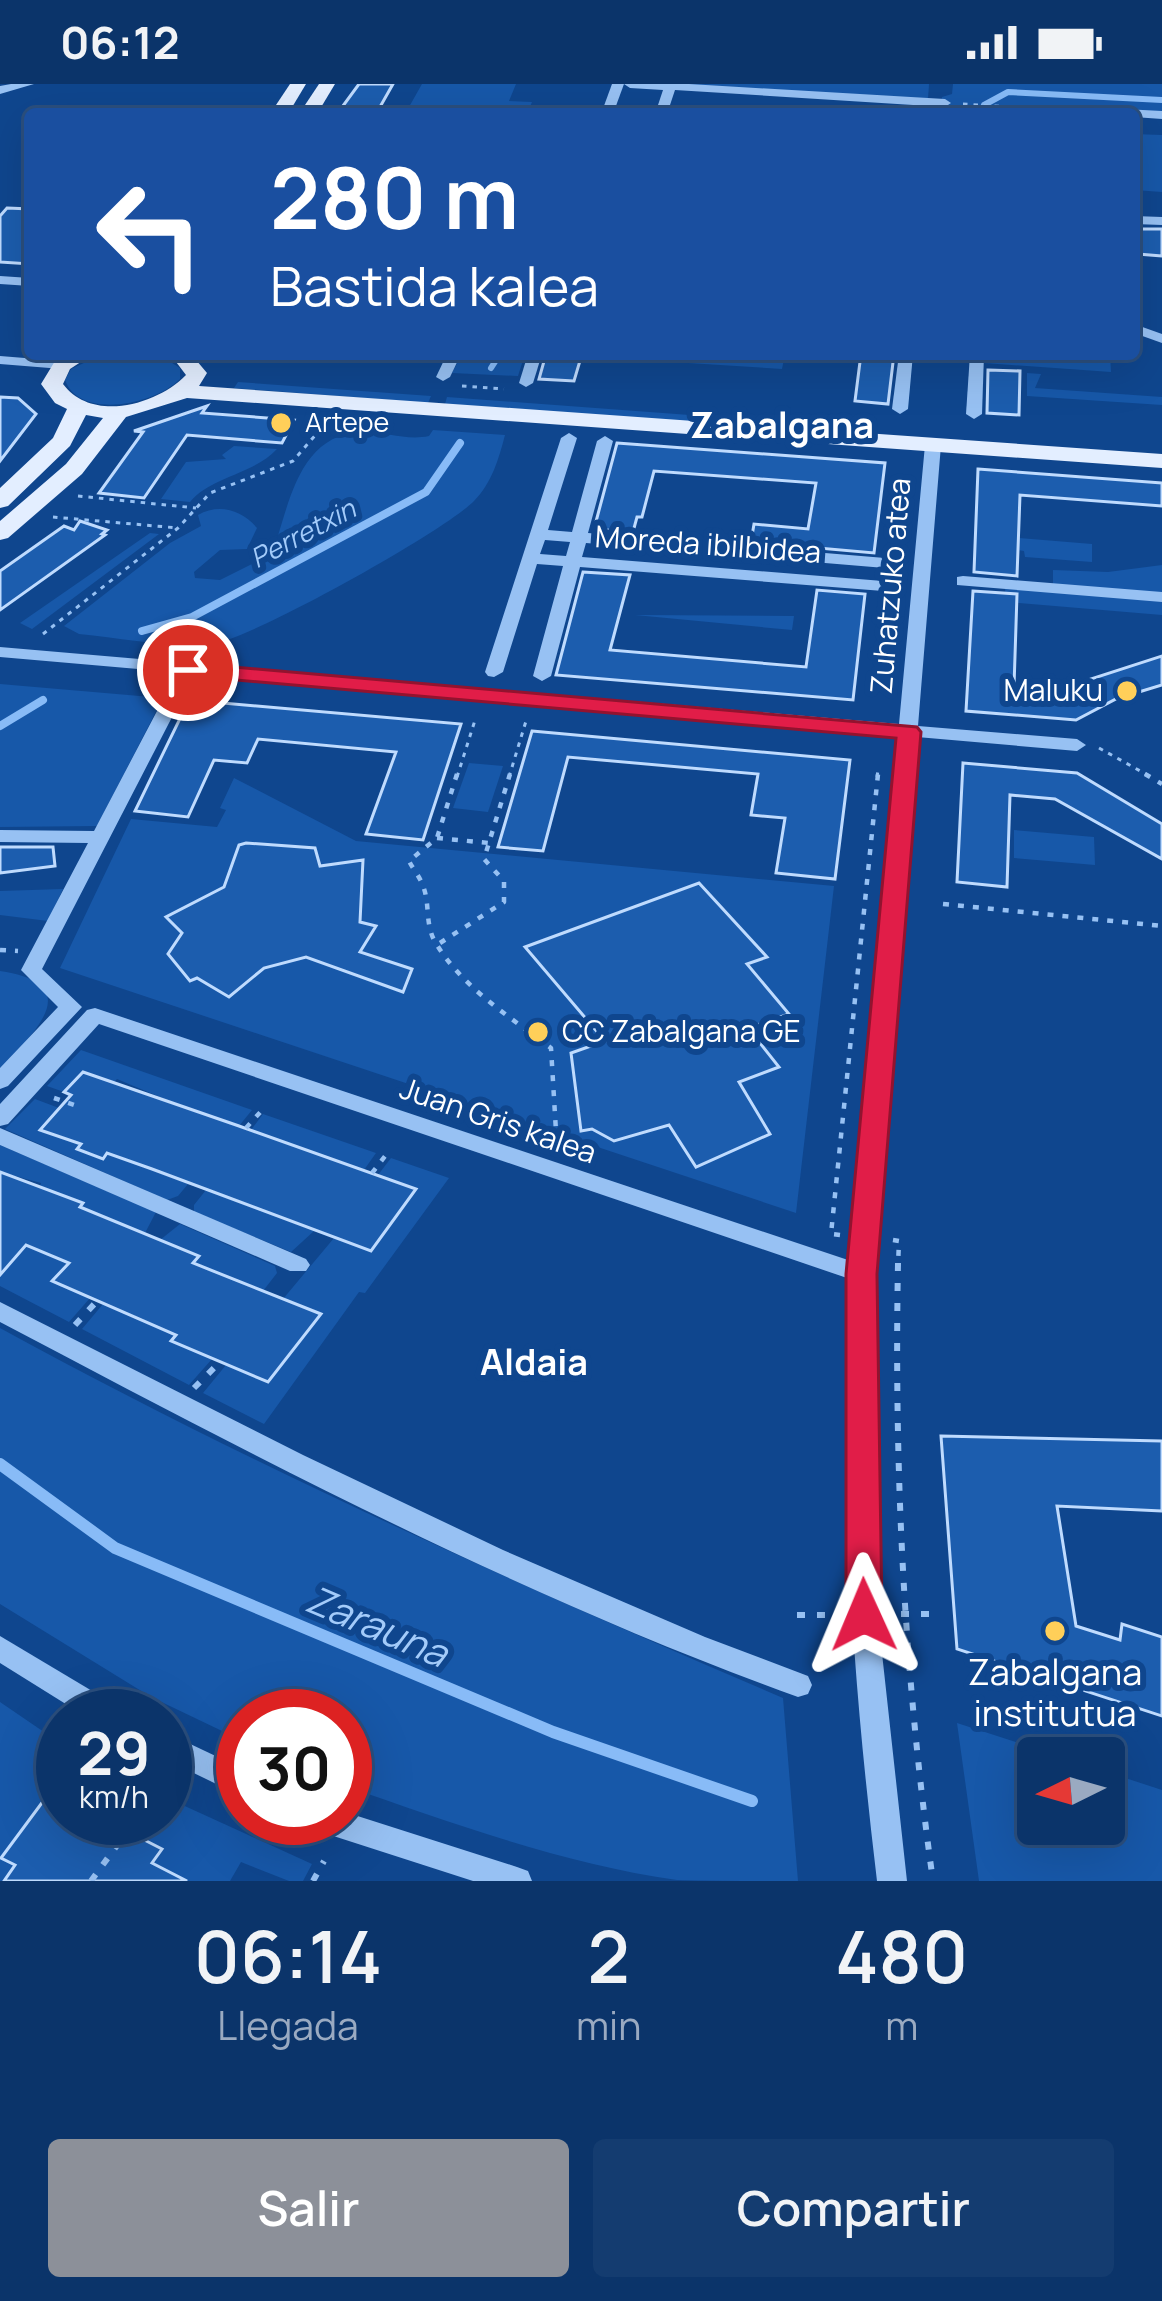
<!DOCTYPE html>
<html lang="es">
<head>
<meta charset="utf-8">
<style>
  :root { --surface:#0b346a; --page:#143c70; --text:#f1f3f6; --muted:#9aaac1; --line:#2b4f7e; --accent:#8c9099 }
  body { margin:0; font-family:Manrope,sans-serif; background:var(--page); color:var(--text); height:100vh; display:flex; flex-direction:column; font-size:45px; white-space:nowrap }
  * { box-sizing:border-box; margin:0 }
  p { font-size:39px; color:var(--muted) }
  .icon { flex:none; width:66px; height:66px; fill:none; stroke:currentColor; stroke-width:2; stroke-linecap:round; stroke-linejoin:round }
  .map { position:relative; height:1797px; overflow:hidden }
  .sheet { display:flex; flex-direction:column; background:var(--surface); flex:1 }
  .sheet>* { flex:none }
  .top-card { position:absolute; left:24px; top:24px; width:1116px; height:252px; border-radius:12px; box-shadow:0 12px 48px #0002,0 0 0 3px var(--line); background:#1a4fa0; color:#fff; overflow:hidden }
  .needle { width:78px; rotate:265deg }
  .tools { position:absolute; left:1017px; top:1653px; display:grid; gap:24px }
  .tools a { display:grid; place-items:center; width:108px; height:108px; border-radius:12px; background:var(--surface); box-shadow:0 12px 48px #0002,0 0 0 3px var(--line); font-size:60px }
  .speed { position:absolute; left:36px; top:1605px; display:flex; gap:24px; font-size:60px; font-weight:700; text-align:center }
  .speed>* { display:grid; place-content:center; width:156px; height:156px; border-radius:50%; background:var(--surface); box-shadow:0 12px 48px #0002,0 0 0 3px var(--line); line-height:1 }
  .speed small { font-size:30px; font-weight:400 }
  .speed .limit { border:18px solid #d22; background:#fff; color:#111 }
  .pin { position:absolute; display:grid; place-items:center; width:102px; height:102px; color:#fff; margin:-51px; border:6px solid #fff; border-radius:50%; box-shadow:0 3px 12px #0007 }
  .me { position:absolute; width:132px; margin:-66px; rotate:359deg; stroke-linejoin:round; filter:drop-shadow(0 0 9px #0008) }
  .turn { display:flex; align-items:center; gap:42px; height:252px; padding:0 48px; font-size:54px }
  .turn .icon { width:156px; height:156px; stroke-width:2.5 }
  .turn b { display:block; font-size:84px; line-height:102px }
  .eta { display:flex; justify-content:space-evenly; align-items:center; height:204px; text-align:center }
  .eta b { font-size:72px; font-weight:600; line-height:84px }
  .primary-button { display:flex; gap:24px; margin-top:auto; padding:24px 48px }
  .primary-button a { flex:1; height:138px; border-radius:12px; background:var(--accent); color:#fff; font-size:48px; font-weight:600; line-height:138px; text-align:center }
  .primary-button a+a { background:var(--page); color:var(--text) }
  .status { display:flex; justify-content:space-between; align-items:center; height:84px; padding:0 60px; background:var(--surface); direction:ltr }
  .status svg { height:33px; fill:currentColor }
  .map>svg:first-child { display:block }
  .green { fill:#1758a9 }
  .lines { fill:none; stroke-linecap:round; stroke-linejoin:round }
  .stream-far2 { stroke:#88bbf7; stroke-width:6 }
  .stream-far1 { stroke:#88bbf7; stroke-width:8 }
  .stream { stroke:#88bbf7; stroke-width:12 }
  .building { fill:#1c5dae; stroke:#bfdbfe; stroke-width:3 }
  .path-far2 { stroke:#97c1f3; stroke-width:3; stroke-dasharray:4.5 6; stroke-linecap:butt }
  .path-far1 { stroke:#97c1f3; stroke-width:4.5; stroke-dasharray:6 9; stroke-linecap:butt }
  .path { stroke:#97c1f3; stroke-width:6; stroke-dasharray:8 12; stroke-linecap:butt }
  .minor { fill:#97c1f3; fill-rule:evenodd }
  .major { fill:#e3eeff; fill-rule:evenodd }
  .route { fill:#e11d48; stroke:#92132f; stroke-width:3 }
  .poi-dot { fill:#ffcf59; stroke:#0f468e; stroke-width:4.5 }
  .labels { text-anchor:middle; stroke-width:12; stroke-linejoin:round; paint-order:stroke }
  .far-poi-label { font-size:27px; fill:#fff; stroke:#0f468e; text-anchor:start }
  .far-water-label { font-size:27px; font-style:italic; fill:#a3cbfa; stroke:#0f468e }
  .street-label { font-size:30px; fill:#fff; stroke:#0f468e }
  .poi-label { font-size:30px; fill:#fff; stroke:#0f468e; text-anchor:end }
  .far-district-label { font-size:36px; font-weight:bold; fill:#fff; stroke:#0f468e }
  .quarter-label { font-size:36px; font-weight:bold; fill:#fff; stroke:#0f468e }
  .near-poi-label { font-size:36px; fill:#fff; stroke:#0f468e }
  .near-water-label { font-size:39px; font-style:italic; fill:#a3cbfa; stroke:#0f468e }
</style>
</head>
<body>
<div class="status"><b>06:12</b><svg viewBox="0 0 49 12"><path d="M0 12V9h3v3zM5 12V6h3v6zM10 12V3h3v9zM15 12V0h3v12zM26 1h20v11H26zM47 4h2v5h-2z"/></svg></div>
<div class="map">
<svg width="1162" height="1797" viewBox="0 0 1162 1797">
  <rect width="100%" height="100%" fill="#0f468e"/>
  <!-- green -->
  <g class="green">
    <polygon points="422,0 516,0 509,17 532,18 527,30 405,30"/>
    <polygon points="668,0 929,0 928,15"/>
    <polygon points="953,0 1162,0 1162,28 1043,21 1028,30 939,30 942,13 952,10"/>
    <polygon points="1134,50 1162,51 1162,108 1134,106"/>
    <path d="M 103,270 L 158,270 L 180,284 L 180,295 C 156,320 80,337 65,296 L 71,285 Z"/>
    <polygon points="462,270 525,270 518,292 452,289"/>
    <polygon points="641,270 785,270 782,285 640,276"/>
    <polygon points="985,270 1110,270 1111,288 984,279"/>
    <polygon points="1027,289 1041,290 1035,304 1162,313 1162,321 1027,312"/>
    <polygon points="238,298 431,312 428,319 234,304"/>
    <polygon points="447,313 864,344 864,351 445,320"/>
    <path d="M 433,346 L 505,351 C 499,374 492,399 474,417 C 445,447 245,559 208,561 C 166,563 120,554 79,550 L 64,542 L 170,459 L 201,442 L 198,431 C 219,419 242,426 257,444 L 247,465 L 220,466 L 194,488 L 195,494 L 220,496 L 272,470 C 289,422 298,350 362,348 C 385,347 405,357 429,352 Z"/>
    <path d="M 234,362 L 277,365 C 253,391 212,392 190,418 L 161,415 L 186,378 L 226,375 L 222,371 Z"/>
    <polygon points="150,449 159,450 32,545 20,539"/>
    <polygon points="1019,454 1092,460 1092,478 1025,473 1024,467 1018,466"/>
    <polygon points="1162,481 1162,509 1053,500 1053,486 1108,488"/>
    <polygon points="1005,504 1162,517 1162,531 1006,518"/>
    <polygon points="635,531 794,532 792,546"/>
    <polygon points="0,600 163,614 97,742 0,743"/>
    <polygon points="469,679 503,682 488,728 453,724"/>
    <polygon points="234,694 356,757 834,802 796,1129 60,884 131,735 217,743 226,726 220,724"/>
    <polygon points="1014,746 1094,753 1095,781 1014,774"/>
    <polygon points="63,805 48,837 0,831 0,807"/>
    <path d="M 0,887 C 89,900 33,949 0,986 Z"/>
    <polygon points="81,966 252,1026 239,1042 200,1029 152,1086 188,1100 178,1112 167,1116 5,1045 35,1015 59,1024 41,1046 81,1060 78,1066 102,1074 107,1069 126,1075 174,1019 117,995 114,998 84,988 64,1008 47,1002"/>
    <polygon points="263,1030 376,1069 364,1086 323,1073 277,1133 314,1147 291,1168 194,1128 194,1121 206,1106 243,1120 290,1061 251,1046"/>
    <polygon points="0,1061 156,1128 145,1149 108,1135 52,1196 90,1214 69,1238 0,1202 0,1178 9,1181 26,1161 37,1165 82,1119 40,1103 41,1099 0,1088"/>
    <polygon points="391,1074 449,1094 365,1209 359,1208 264,1340 203,1309 226,1281 269,1298 320,1231 283,1215 334,1154 371,1167 416,1106 378,1091"/>
    <polygon points="180,1140 275,1182 277,1189 263,1207 225,1192 171,1257 212,1275 189,1301 82,1245 103,1220 143,1236 198,1173 160,1156"/>
    <path d="M 0,1244 C 254,1383 517,1500 783,1614 L 798,1797 C 759,1797 716,1797 677,1796 C 564,1780 452,1739 345,1702 L 345,1632 L 243,1632 L 243,1657 L 151,1613 L 0,1520 Z"/>
    <polygon points="0,1618 63,1661 63,1718 2,1774 15,1781 4,1797 0,1797"/>
    <polygon points="957,1639 1065,1674 1038,1674 1038,1740 1104,1740 1104,1687 1162,1706 1162,1797 979,1797"/>
    <polygon points="165,1713 312,1780 303,1797 289,1797 241,1778 230,1797 153,1797 162,1784 152,1779 162,1765 133,1750 146,1734 165,1734"/>
  </g>
  <g class="lines">
    <!-- stream-far2 -->
    <g class="stream-far2">
      <polyline points="980,30 984,21 1008,8 1162,16"/>
      <polyline points="491,284 500,270"/>
    </g>
    <!-- stream-far1 -->
    <g class="stream-far1">
      <polyline points="142,547 192,533 426,408 460,359"/>
      <polyline points="0,642 43,616"/>
    </g>
    <!-- stream -->
    <polyline class="stream" points="0,1380 115,1464 553,1648 752,1717"/>
  </g>
  <!-- building -->
  <g class="building">
    <polygon points="359,0 393,0 376,30 337,30"/>
    <polygon points="7,124 30,125 30,180 0,178 0,132"/>
    <polygon points="1134,145 1162,145 1162,172 1138,170"/>
    <polygon points="546,270 582,270 574,297 539,295"/>
    <polygon points="861,270 894,270 888,320 855,317"/>
    <polygon points="988,286 1020,287 1019,331 987,329"/>
    <polygon points="0,313 18,314 36,330 0,377"/>
    <polygon points="207,322 202,329 294,336 282,359 187,351 144,414 99,409 143,348 134,347"/>
    <polygon points="617,359 885,379 874,469 751,458 754,440 808,445 816,399 654,387 642,433 637,433 633,448 594,445"/>
    <polygon points="978,385 1162,399 1162,422 1020,411 1017,492 974,488"/>
    <polygon points="80,437 107,446 102,450 105,451 0,526 0,487 64,442 74,446"/>
    <polygon points="583,488 630,491 610,566 806,583 817,506 865,510 853,616 556,591"/>
    <polygon points="973,507 1017,510 1014,603 1054,607 1162,572 1162,601 1116,615 1076,636 966,627"/>
    <polygon points="189,616 461,640 423,756 366,750 396,668 258,655 247,679 214,676 188,733 135,727"/>
    <polygon points="532,647 850,676 835,795 776,789 785,734 751,731 758,690 568,673 543,767 498,763"/>
    <polygon points="963,679 1077,689 1162,740 1162,775 1055,715 1010,711 1007,803 957,798"/>
    <polygon points="246,759 315,764 320,782 363,776 360,838 376,842 360,868 412,885 403,908 306,873 264,884 229,913 197,894 190,897 168,870 182,849 166,833 224,803 239,761"/>
    <polygon points="0,763 53,763 55,782 0,789"/>
    <polygon points="699,799 767,873 747,880 789,930 748,944 779,983 739,998 770,1050 696,1083 669,1041 614,1057 592,1045 581,1047 571,969 605,957 525,863"/>
    <polygon points="83,988 239,1042 416,1105 371,1167 152,1085 107,1069 103,1075 77,1065 81,1060 40,1046 71,1011 64,1008"/>
    <polygon points="0,1088 83,1119 80,1123 199,1172 193,1179 321,1230 268,1298 171,1257 176,1251 52,1197 69,1179 26,1161 0,1191"/>
    <polygon points="941,1352 1162,1357 1162,1427 1057,1422 1076,1542 1120,1556 1122,1540 1162,1553 1162,1632 957,1565"/>
    <polygon points="44,1716 63,1726 63,1734 126,1734 119,1743 162,1765 152,1779 187,1797 4,1797 15,1781 1,1774"/>
  </g>
  <g class="lines">
    <!-- path-far2 -->
    <g class="path-far2">
      <polyline points="963,20 1024,24"/>
      <polyline points="462,302 504,305"/>
      <polyline points="78,412 196,424"/>
      <polyline points="53,433 178,444"/>
      <polyline points="43,550 178,444 210,409 293,377 318,348 336,341"/>
      <polyline points="1099,664 1151,693"/>
      <polyline points="457,693 476,633"/>
      <polyline points="509,693 526,637"/>
      <polyline points="877,693 878,686"/>
    </g>
    <!-- path-far1 -->
    <g class="path-far1">
      <path d="M 457,690 L 437,754 L 409,777 C 413,785 420,793 423,802 C 430,819 425,838 434,856 C 460,902 510,933 551,964 L 557,1064"/>
      <polyline points="1145,690 1162,700"/>
      <polyline points="437,754 489,759"/>
      <polyline points="943,820 1162,842"/>
      <polyline points="440,859 504,818 504,797 484,775 510,690"/>
      <polyline points="0,866 18,867"/>
      <polyline points="54,1014 77,1022"/>
      <polyline points="246,1044 264,1024"/>
      <polyline points="372,1089 389,1067"/>
      <polyline points="840,1151 831,1150 878,690"/>
      <polyline points="893,1156 899,1157 898,1182"/>
    </g>
    <!-- path -->
    <g class="path">
      <path d="M 898,1179 C 894,1386 904,1591 933,1797"/>
      <polyline points="75,1241 97,1217"/>
      <polyline points="194,1304 220,1278"/>
      <polyline points="901,1530 931,1530"/>
      <polyline points="797,1531 842,1531"/>
      <polyline points="91,1797 137,1734"/>
      <polyline points="313,1797 324,1777"/>
    </g>
    <!-- minor -->
    <g class="minor">
      <polygon points="11,0 34,0 0,10 0,2"/>
      <polygon points="612,0 624,0 613,30 601,30"/>
      <polygon points="624,0 689,0 945,15 951,19 945,23 675,6 667,30 655,30 663,6 630,4"/>
      <polygon points="1046,21 1162,27 1162,35 1134,33 1134,30 1033,30"/>
      <polygon points="1134,132 1162,133 1162,141 1134,140"/>
      <polygon points="0,192 30,194 30,202 0,200"/>
      <polygon points="1134,240 1162,250 1162,259 1134,249"/>
      <polygon points="447,270 461,270 450,293 443,297 436,293"/>
      <polygon points="528,270 542,270 533,299 526,303 519,299"/>
      <polygon points="899,270 913,270 908,325 900,330 892,325"/>
      <polygon points="970,270 984,270 982,330 974,335 966,330"/>
      <polygon points="0,272 62,277 69,281 62,285 0,280"/>
      <path d="M 569,349 L 577,354 L 548,446 L 572,448 L 597,357 L 605,352 L 613,357 L 588,449 L 885,474 L 893,479 L 885,484 L 586,459 L 582,473 L 883,497 L 891,502 L 883,507 L 580,483 L 551,592 L 542,597 L 533,592 L 563,482 L 537,480 L 503,588 L 494,593 L 488,592 L 485,588 L 561,354 ZM 545,456 L 570,458 L 566,472 L 540,470 Z"/>
      <path d="M 933,356 L 941,361 L 918,642 L 1077,655 L 1086,661 L 1077,667 L 917,653 L 877,1140 L 871,1304 L 880,1551 L 907,1797 L 877,1797 C 853,1597 838,1396 850,1195 L 99,940 L 8,1040 L 0,1042 L 0,1020 L 87,926 L 95,924 L 851,1177 L 898,651 L 0,573 L 0,563 L 899,640 L 925,361 Z"/>
      <polygon points="963,492 1162,508 1162,518 957,501 957,493"/>
      <polygon points="176,603 185,608 42,885 82,923 8,1002 0,1005 0,984 58,923 21,886 88,759 0,758 0,746 94,747 167,608"/>
      <polygon points="0,1044 306,1175 310,1181 306,1187 290,1187 0,1061"/>
      <path d="M 0,1218 L 303,1371 L 503,1466 L 705,1553 L 808,1592 L 812,1601 L 808,1610 L 798,1613 C 521,1513 260,1375 0,1238 Z"/>
      <polygon points="0,1552 119,1623 123,1632 85,1632 0,1579"/>
      <polygon points="165,1648 243,1685 243,1713 165,1675"/>
      <polygon points="345,1728 517,1783 528,1787 532,1797 473,1797 321,1748 311,1744 306,1734 345,1734"/>
    </g>
    <!-- major -->
    <g class="major">
      <polygon points="290,0 306,0 288,30 270,30"/>
      <polygon points="319,0 335,0 317,30 299,30"/>
      <path d="M 67,270 L 93,270 L 70,285 L 63,300 C 92,339 157,321 186,291 L 170,270 L 191,270 L 207,289 L 199,302 L 1162,370 L 1162,384 L 187,314 L 126,333 L 82,390 L 8,454 L 0,456 L 0,437 L 66,380 L 103,334 L 86,331 L 70,362 L 8,422 L 0,424 L 0,404 L 53,354 L 67,325 L 55,319 L 41,300 L 55,277 Z"/>
    </g>
  </g>
  <!-- route -->
  <polygon class="route" points="188,579 917,643 921,648 877,1190 882,1531 877,1541 864,1546 851,1541 846,1531 846,1190 896,654 179,591 179,581"/>
  <!-- markers -->
  <g class="poi-dot">
    <circle cx="281" cy="339" r="12"/>
    <circle cx="1127" cy="607" r="12"/>
    <circle cx="538" cy="948" r="12"/>
    <circle cx="1055" cy="1547" r="12"/>
  </g>
  <g class="labels">
    <!-- far-poi labels -->
    <g class="far-poi-label">
      <text x="305" y="348">Artepe</text>
    </g>
    <!-- far-water labels -->
    <g class="far-water-label">
      <text transform="translate(303 450) rotate(-28)" y="9">Perretxin</text>
    </g>
    <!-- street labels -->
    <g class="street-label">
      <text transform="translate(708 461) rotate(4)" y="10">Moreda ibilbidea</text>
      <text transform="translate(891 502) rotate(-85)" y="10">Zuhatzuko atea</text>
      <text transform="translate(498 1037) rotate(19)" y="10">Juan Gris kalea</text>
    </g>
    <!-- poi labels -->
    <g class="poi-label">
      <text x="1103" y="617">Maluku</text>
      <text x="562" y="958" text-anchor="start">CC Zabalgana GE</text>
    </g>
    <!-- far-district labels -->
    <g class="far-district-label">
      <text x="782" y="354">Zabalgana</text>
    </g>
    <!-- quarter labels -->
    <g class="quarter-label">
      <text x="534" y="1291">Aldaia</text>
    </g>
    <!-- near-poi labels -->
    <g class="near-poi-label">
      <text x="1055" y="1601">Zabalgana<tspan x="1055" dy="41">institutua</tspan></text>
    </g>
    <!-- near-water labels -->
    <g class="near-water-label">
      <text transform="translate(377 1542) rotate(23)" y="14">Zarauna</text>
    </g>
  </g>
</svg>
<div class="tools">
<a><svg class="needle" viewBox="-14 -14 28 28"><path d="M0-13l5 13h-10z" fill="#e53935"/><path d="M0 13l5-13h-10z" fill="#9aaac1"/></svg></a>
</div>
<div class="speed"><div>29<small>km/h</small></div><div class="limit">30</div></div>
<div class="pin" style="left:188px;top:586px;background:#d93025"><svg class="icon" aria-label="arrive" viewBox="0 0 24 24"><path d="M6 21V4h12l-3 4 3 4H6"/></svg></div>
<svg class="me" style="left:864px;top:1531px" viewBox="-20 -20 40 40"><path d="M0-17L14 15 0 8-14 15z" fill="#e11d48" stroke="#fff" stroke-width="4"/></svg>
<div class="top-card">
<div class="turn"><svg class="icon" aria-label="left" viewBox="0 0 24 24"><path d="M17 20v-9H6M10 6l-5 5 5 5"/></svg><div><b>280 m</b>Bastida kalea</div></div>
</div>
</div>
<section class="sheet">
<div class="eta">
<div><b>06:14</b><p>Llegada</p></div>
<div><b>2</b><p>min</p></div>
<div><b>480</b><p>m</p></div>
</div>
<div class="primary-button"><a>Salir</a><a>Compartir</a></div>
</section>
</body>
</html>
